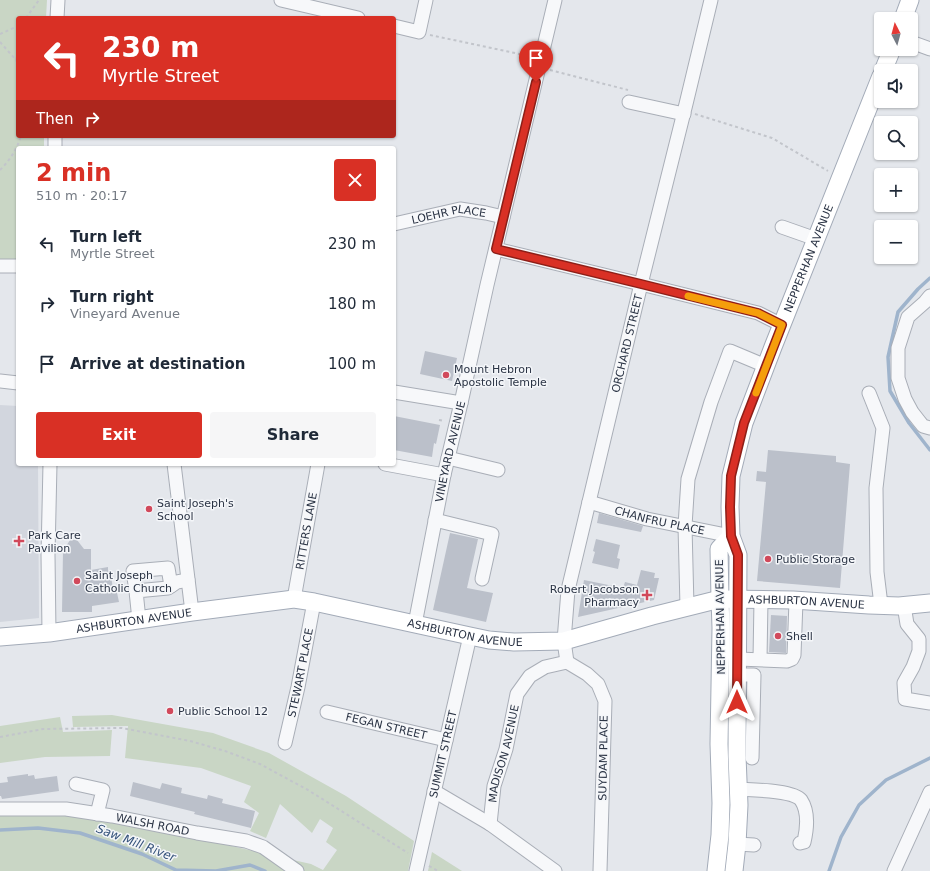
<!DOCTYPE html>
<html lang="en">
<head>
<meta charset="utf-8">
<style>
  :root { --surface:#fff; --page:#f6f6f7; --text:#1f2937; --muted:#747a83; --accent:#d93025 }
  body { margin:0; font-family:"DejaVu Sans",sans-serif; background:var(--page); color:var(--text); height:100vh; display:flex; flex-direction:column; font-size:15px; white-space:nowrap }
  * { box-sizing:border-box; margin:0 }
  p { font-size:13px; color:var(--muted) }
  .icon { flex:none; width:22px; height:22px; fill:none; stroke:currentColor; stroke-width:2; stroke-linecap:round; stroke-linejoin:round }
  .map { position:relative; flex:1; overflow:hidden }
  .drawer { position:absolute; left:16px; top:146px; width:380px; height:320px; display:flex; flex-direction:column; background:var(--surface); border-radius:4px; box-shadow:0 1px 3px #0004 }
  .drawer>* { flex:none }
  .hud { position:absolute; left:16px; top:16px; width:380px; height:122px; border-radius:4px; box-shadow:0 1px 3px #0004; background:#d93025; color:#fff; overflow:hidden }
  .needle { width:26px; rotate:354deg }
  .tools { position:absolute; left:874px; top:12px; display:grid; gap:8px }
  .tools a { display:grid; place-items:center; width:44px; height:44px; border-radius:4px; background:var(--surface); box-shadow:0 1px 3px #0004; font-size:20px }
  .pin { position:absolute; display:grid; place-items:center; width:34px; height:34px; color:#fff; margin:-41px -17px; border-radius:50% 50% 50% 0; rotate:-45deg; box-shadow:0 0 4px #0007 }
  .pin .icon { rotate:45deg }
  .me { position:absolute; width:44px; margin:-22px; rotate:0deg; stroke-linejoin:round; filter:drop-shadow(0 0 3px #0008) }
  .turn { display:flex; align-items:center; gap:14px; height:84px; padding:0 20px; font-size:18px }
  .turn .icon { width:52px; height:52px; stroke-width:2.5 }
  .turn b { display:block; font-size:28px; line-height:34px }
  .then { display:flex; align-items:center; height:38px; padding:0 20px; background:#0003; gap:8px; font-size:15px }
  .round { display:grid; place-items:center; flex:none; width:42px; height:42px; border-radius:4px; background:var(--page) }
  .overview { display:flex; align-items:center; justify-content:space-between; height:68px; padding:0 20px }
  h1 { font-size:24px; font-weight:700; line-height:30px; color:var(--accent) }
  .primary-button { display:flex; gap:8px; margin-top:auto; padding:8px 20px }
  .primary-button a { flex:1; height:46px; border-radius:4px; background:var(--accent); color:#fff; font-size:16px; font-weight:700; line-height:46px; text-align:center }
  .primary-button a+a { background:var(--page); color:var(--text) }
  ul { padding:0; list-style:none }
  li { display:flex; align-items:center; gap:12px; height:60px; padding:0 20px }
  li div { flex:1 }
  li b { display:block; font-size:15px }
  li em { font-style:normal }
  .map>svg:first-child { display:block }
  .built { fill:#d2d6de }
  .green { fill:#c9d6c5 }
  .lines { fill:none; stroke-linecap:round; stroke-linejoin:round }
  .stream { stroke:#9fb4cc; stroke-width:3.5 }
  .building { fill:#bbc0ca }
  .minor-casing { stroke:#a9aeb7; stroke-width:15 }
  .major-casing { stroke:#a3abb8; stroke-width:19 }
  .path { stroke:#c2c5cb; stroke-width:2; stroke-dasharray:3 3; stroke-linecap:butt }
  .minor { stroke:#f7f8fa; stroke-width:13 }
  .major { stroke:#fff; stroke-width:17 }
  .route-casing { stroke:#8d1f18; stroke-width:10 }
  .route { stroke:#d93025; stroke-width:7 }
  .slow { stroke:#f59e0b; stroke-width:7 }
  .poi-dot { fill:#d1495b; stroke:#f4f6f9; stroke-width:1.5 }
  .labels { text-anchor:middle; stroke-width:3; stroke-linejoin:round; paint-order:stroke }
  .street-label { font-size:11px; fill:#2b3445; stroke:#f4f6f9 }
  .poi-label { font-size:11px; fill:#2b3445; stroke:#f4f6f9; text-anchor:start }
  .water-label { font-size:12px; font-style:italic; fill:#34527a; stroke:#f4f6f9 }
</style>
</head>
<body>
<div class="map">
<svg width="930" height="871" viewBox="0 0 930 871">
  <rect width="100%" height="100%" fill="#e4e7ec"/>
  <!-- built -->
  <polygon class="built" points="0,405 18,406 18,464 38,464 39,618 0,622"/>
  <!-- green -->
  <g class="green">
    <polygon points="0,0 47,0 46,18 18,18 18,136 44,136 44,148 18,148 18,261 0,261"/>
    <polygon points="112,715 213,733 269,753 346,796 414,841 408,871 0,871 0,812 76,814 200,839 311,864 323,870 337,850 326,842 333,828 320,819 312,833 280,804 266,838 250,831 259,813 244,802 251,786 201,768 125,758 128,726 73,727 72,716"/>
    <polygon points="60,717 63,732 112,730 110,756 45,757 0,763 0,726"/>
    <polygon points="432,852 462,871 428,871"/>
  </g>
  <g class="lines">
    <!-- stream -->
    <g class="stream">
      <polyline points="930,278 918,289 898,312 888,357 890,391 909,423 930,450"/>
      <polyline points="0,830 38,828 80,833 142,854 176,870 216,871 250,865 265,871"/>
      <polyline points="829,871 841,837 859,805 886,780 930,758"/>
    </g>
  </g>
  <!-- building -->
  <g class="building">
    <polygon points="425,351 457,358 452,381 420,374"/>
    <polygon points="394,416 440,425 436,444 434,443 432,457 394,450"/>
    <polygon points="768,450 836,456 836,462 850,464 840,588 757,581 766,482 756,481 757,471 766,472"/>
    <polygon points="599,513 643,526 641,532 597,523"/>
    <polygon points="450,533 478,539 467,588 493,593 486,622 433,610"/>
    <polygon points="596,539 620,545 617,558 620,559 618,569 592,563 595,552 593,551"/>
    <polygon points="70,540 77,540 84,549 91,549 91,570 108,567 108,571 110,570 113,589 116,588 119,602 92,606 92,612 62,612 63,551"/>
    <polygon points="641,570 655,573 654,578 659,578 654,600 578,617 584,580 623,588 625,582 637,585"/>
    <polygon points="771,615 787,616 786,653 769,652"/>
    <polygon points="28,774 28,776 34,775 35,779 57,776 59,791 2,799 1,796 0,796 0,783 8,782 7,777"/>
    <polygon points="133,782 160,789 162,783 182,788 181,793 207,799 208,795 223,799 222,803 255,811 251,828 194,814 195,812 130,796"/>
  </g>
  <g class="lines">
    <defs>
      <g id="minor">
        <polyline points="281,0 358,18"/>
        <polyline points="57,18 58,0"/>
        <polyline points="394,26 419,32 426,0"/>
        <polyline points="911,42 930,49"/>
        <polyline points="629,102 684,114"/>
        <polyline points="55,148 55,136"/>
        <path id="s1" d="M 394,224 L 460,209 L 486,213 L 503,217"/>
        <polyline points="782,227 816,239"/>
        <polyline points="496,249 641,284 758,313 782,325"/>
        <polyline points="0,266 18,266"/>
        <polyline points="930,296 925,302 908,317 898,348 898,378 905,399 912,412 919,421 923,426 930,428"/>
        <polyline points="0,381 18,383"/>
        <polyline points="394,392 461,403"/>
        <polyline points="869,393 883,428 876,488 877,572 881,605"/>
        <polyline points="448,458 498,470"/>
        <polyline points="174,464 192,612"/>
        <polyline points="385,464 444,475"/>
        <path id="s2" d="M 589,502 L 647,519 L 731,536"/>
        <polyline points="435,520 492,534 482,579"/>
        <polyline points="136,591 133,571 168,568 171,586"/>
        <path id="s3" d="M 294,599 L 318,464"/>
        <polyline points="904,605 907,624 919,639 919,651 913,667 904,683 905,699 930,703"/>
        <polyline points="687,607 685,526 688,479 711,402 730,351 766,366"/>
        <polyline points="139,620 136,591 168,588 177,582 188,580"/>
        <path id="s4" d="M 415,624 L 444,475 L 461,403 L 487,285 L 555,0"/>
        <polyline points="49,633 48,555 50,464"/>
        <polyline points="738,659 787,661 792,659 794,655 796,601"/>
        <polyline points="760,659 761,600"/>
        <path id="s5" d="M 567,662 L 564,641 L 568,590 L 641,284 L 686,104 L 711,0"/>
        <polyline points="567,662 587,674 598,684 605,701 600,871"/>
        <polyline points="738,675 754,675 752,758"/>
        <path id="s6" d="M 327,712 L 446,740"/>
        <path id="s7" d="M 285,743 L 298,687 L 314,602"/>
        <polyline points="76,784 103,790 97,814"/>
        <path d="M 738,789 C 751,790 793,790 801,800 C 809,812 807,829 804,842 L 800,843"/>
        <polyline points="434,791 490,824 555,871"/>
        <path id="s8" d="M 0,809 L 66,809 L 112,816 L 197,833 L 246,841 L 263,847 L 297,871"/>
        <path id="s9" d="M 490,824 L 494,786 L 506,749 L 517,694 L 530,676 L 545,667 L 567,662"/>
        <polyline points="737,844 754,845"/>
        <path id="s10" d="M 416,871 L 470,636"/>
        <polyline points="894,871 930,792"/>
      </g>
      <g id="major">
        <polyline points="903,19 910,0"/>
        <polyline points="883,71 892,49"/>
        <path id="s11" d="M 0,637 L 49,633 L 192,612 L 294,599 L 314,602 L 470,636 L 489,640 L 514,642 L 564,641 L 652,616 L 720,599 L 793,600 L 869,605 L 899,606 L 930,603"/>
        <polyline points="716,871 720,835 721,803 719,744 721,628 720,599 719,549 731,536"/>
        <path id="s12" d="M 734,871 L 737,844 L 739,805 L 737,756 L 738,555 L 731,536 L 730,507 L 731,476 L 744,423 L 773,347 L 881,76"/>
      </g>
    </defs>
    <!-- minor casing -->
    <use href="#minor" class="minor-casing"/>
    <!-- major casing -->
    <use href="#major" class="major-casing"/>
    <!-- path -->
    <g class="path">
      <polyline points="26,18 39,0"/>
      <polyline points="0,34 18,26"/>
      <polyline points="430,35 529,56"/>
      <polyline points="0,42 16,60 18,64"/>
      <polyline points="16,60 18,54"/>
      <polyline points="550,70 628,90"/>
      <polyline points="695,114 772,138 828,171"/>
      <path d="M 0,170 C 10,160 17,149 21,136"/>
      <polyline points="439,420 444,421"/>
      <polyline points="0,737 43,729 122,728 190,741 225,751 260,764 308,790 408,853"/>
      <polyline points="429,866 438,871"/>
    </g>
    <!-- minor -->
    <use href="#minor" class="minor"/>
    <!-- major -->
    <use href="#major" class="major"/>
  </g>
  <g class="lines">
    <defs>
      <polyline id="route" points="536,82 496,249 641,284 758,313 782,325 744,423 731,476 730,507 731,536 738,555 737,702"/>
    </defs>
    <!-- route casing -->
    <use href="#route" class="route-casing"/>
    <!-- route -->
    <use href="#route" class="route"/>
    <!-- slow -->
    <polyline class="slow" points="688,296 758,313 782,325 756,393"/>
  </g>
  <!-- markers -->
  <g class="poi-dot">
    <circle cx="446" cy="375" r="4"/>
    <circle cx="149" cy="509" r="4"/>
    <path d="M17 535h4v4h4v4h-4v4h-4v-4h-4v-4h4z"/>
    <circle cx="768" cy="559" r="4"/>
    <circle cx="77" cy="581" r="4"/>
    <path d="M645 589h4v4h4v4h-4v4h-4v-4h-4v-4h4z"/>
    <circle cx="778" cy="636" r="4"/>
    <circle cx="170" cy="711" r="4"/>
  </g>
  <g class="labels">
    <!-- street labels -->
    <g class="street-label">
      <text dy="4" stroke="none"><textPath href="#s1" startOffset="56">LOEHR PLACE</textPath></text>
      <text dy="4" stroke="none"><textPath href="#s12" startOffset="628">NEPPERHAN AVENUE</textPath></text>
      <text dy="4" stroke="none"><textPath href="#s5" startOffset="326">ORCHARD STREET</textPath></text>
      <text dy="4" stroke="none"><textPath href="#s4" startOffset="176">VINEYARD AVENUE</textPath></text>
      <text dy="4" stroke="none"><textPath href="#s2" startOffset="73">CHANFRU PLACE</textPath></text>
      <text dy="4" stroke="none"><textPath href="#s3" startOffset="69">RITTERS LANE</textPath></text>
      <text dy="4" stroke="none"><textPath href="#s11" startOffset="819">ASHBURTON AVENUE</textPath></text>
      <text transform="translate(720 617) rotate(-91)" y="4">NEPPERHAN AVENUE</text>
      <text dy="4" stroke="none"><textPath href="#s11" startOffset="135">ASHBURTON AVENUE</textPath></text>
      <text dy="4" stroke="none"><textPath href="#s11" startOffset="471">ASHBURTON AVENUE</textPath></text>
      <text dy="4" stroke="none"><textPath href="#s7" startOffset="72">STEWART PLACE</textPath></text>
      <text dy="4" stroke="none"><textPath href="#s6" startOffset="61">FEGAN STREET</textPath></text>
      <text dy="4" stroke="none"><textPath href="#s10" startOffset="120">SUMMIT STREET</textPath></text>
      <text dy="4" stroke="none"><textPath href="#s9" startOffset="72">MADISON AVENUE</textPath></text>
      <text transform="translate(603 758) rotate(-89)" y="4">SUYDAM PLACE</text>
      <text dy="4" stroke="none"><textPath href="#s8" startOffset="154">WALSH ROAD</textPath></text>
    </g>
    <!-- poi labels -->
    <g class="poi-label">
      <text x="454" y="373">Mount Hebron<tspan x="454" dy="13">Apostolic Temple</tspan></text>
      <text x="157" y="507">Saint Joseph's<tspan x="157" dy="13">School</tspan></text>
      <text x="28" y="539">Park Care<tspan x="28" dy="13">Pavilion</tspan></text>
      <text x="776" y="563">Public Storage</text>
      <text x="85" y="579">Saint Joseph<tspan x="85" dy="13">Catholic Church</tspan></text>
      <text x="639" y="593" text-anchor="end">Robert Jacobson<tspan x="639" dy="13">Pharmacy</tspan></text>
      <text x="786" y="640">Shell</text>
      <text x="178" y="715">Public School 12</text>
    </g>
    <!-- water labels -->
    <g class="water-label">
      <text transform="translate(136 843) rotate(21)" y="4">Saw Mill River</text>
    </g>
  </g>
</svg>
<div class="tools">
<a><svg class="needle" viewBox="-14 -14 28 28"><path d="M0-13l5 13h-10z" fill="#e53935"/><path d="M0 13l5-13h-10z" fill="#747a83"/></svg></a>
<a><svg class="icon" aria-label="sound" viewBox="0 0 24 24"><path d="M4 9h4l5-4v14l-5-4H4zM17 9q2 3 0 6"/></svg></a>
<a><svg class="icon" aria-label="search" viewBox="0 0 24 24"><circle cx="10" cy="10" r="6"/><path d="M15 15l6 6"/></svg></a>
<a>+</a>
<a>−</a>
</div>
<div class="pin" style="left:536px;top:82px;background:#d93025"><svg class="icon" aria-label="arrive" viewBox="0 0 24 24"><path d="M6 21V4h12l-3 4 3 4H6"/></svg></div>
<svg class="me" style="left:737px;top:702px" viewBox="-20 -20 40 40"><path d="M0-17L14 15 0 8-14 15z" fill="#d93025" stroke="#fff" stroke-width="4"/></svg>
<div class="hud">
<div class="turn"><svg class="icon" aria-label="left" viewBox="0 0 24 24"><path d="M17 20v-9H6M10 6l-5 5 5 5"/></svg><div><b>230 m</b>Myrtle Street</div></div>
<div class="then">Then<svg class="icon" aria-label="right" viewBox="0 0 24 24"><path d="M7 20v-9h11M14 6l5 5-5 5"/></svg></div>
</div>
<section class="drawer">
<div class="overview"><div><h1>2 min</h1><p>510 m · 20:17</p></div><a class="round" style="background:#d93025;color:#fff"><svg class="icon" aria-label="close" viewBox="0 0 24 24"><path d="M6 6l12 12M18 6L6 18"/></svg></a></div>
<ul>
<li><svg class="icon" aria-label="left" viewBox="0 0 24 24"><path d="M17 20v-9H6M10 6l-5 5 5 5"/></svg><div><b>Turn left</b><p>Myrtle Street</p></div><em>230 m</em></li>
<li><svg class="icon" aria-label="right" viewBox="0 0 24 24"><path d="M7 20v-9h11M14 6l5 5-5 5"/></svg><div><b>Turn right</b><p>Vineyard Avenue</p></div><em>180 m</em></li>
<li><svg class="icon" aria-label="arrive" viewBox="0 0 24 24"><path d="M6 21V4h12l-3 4 3 4H6"/></svg><div><b>Arrive at destination</b></div><em>100 m</em></li>
</ul>
<div class="primary-button"><a>Exit</a><a>Share</a></div>
</section>
</div>
</body>
</html>
